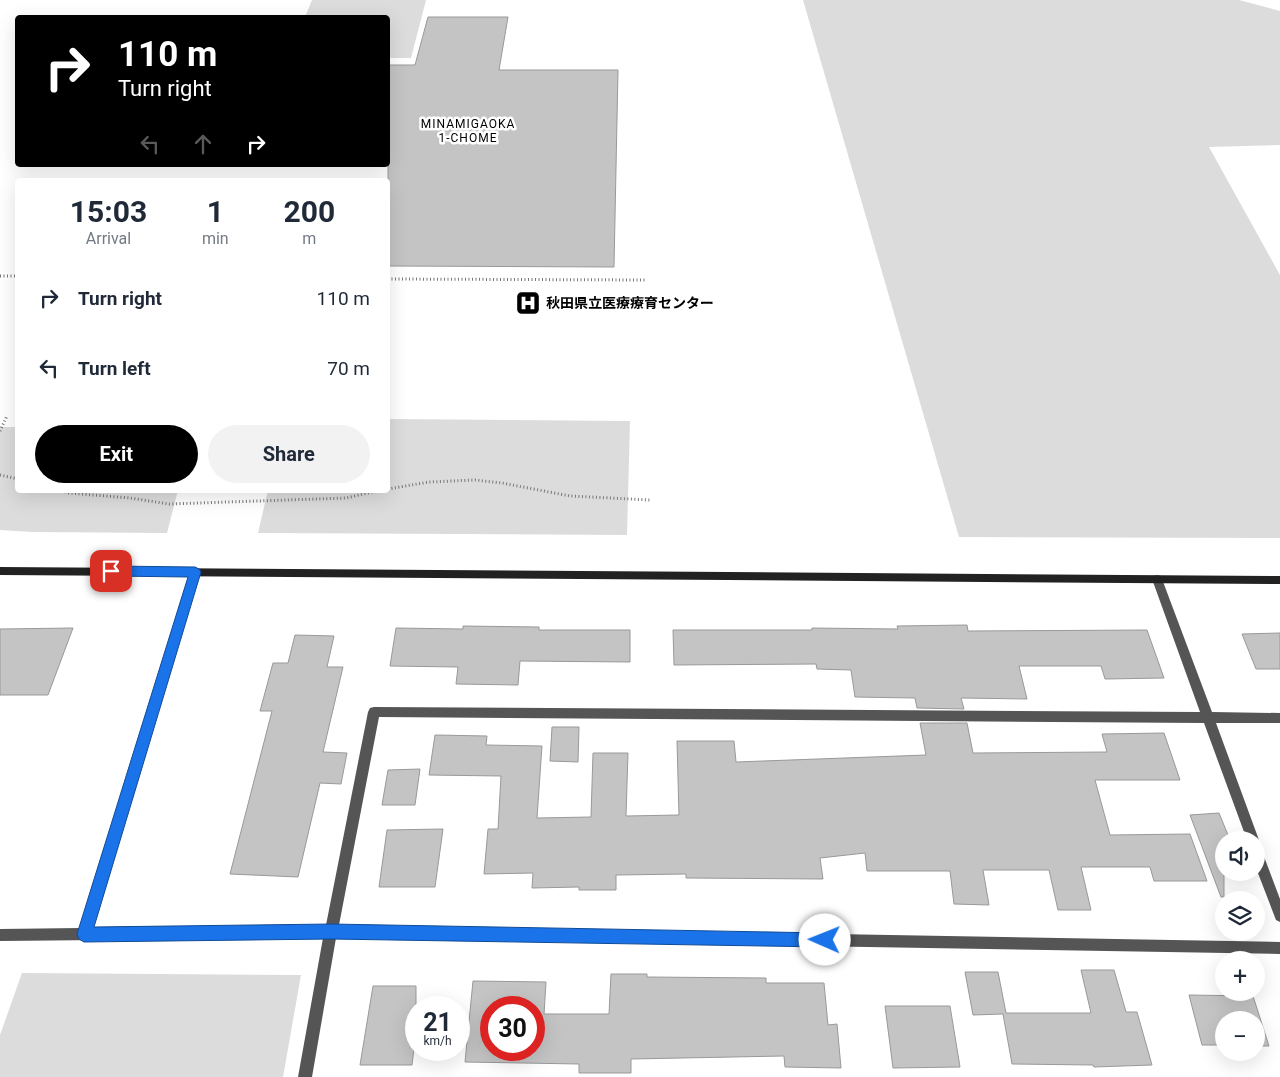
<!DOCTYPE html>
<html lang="en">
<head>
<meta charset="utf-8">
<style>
  :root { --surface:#fff; --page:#f2f2f3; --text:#1f2937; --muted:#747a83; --accent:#000 }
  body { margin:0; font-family:Roboto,"Noto Sans JP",sans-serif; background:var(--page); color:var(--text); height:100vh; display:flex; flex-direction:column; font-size:19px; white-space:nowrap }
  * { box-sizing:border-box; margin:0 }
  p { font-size:16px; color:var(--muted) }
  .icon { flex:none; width:28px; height:28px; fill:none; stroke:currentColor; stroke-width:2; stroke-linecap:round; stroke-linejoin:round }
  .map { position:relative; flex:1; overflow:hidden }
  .side { position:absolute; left:15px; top:178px; width:375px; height:315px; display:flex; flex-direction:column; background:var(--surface); border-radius:5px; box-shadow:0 5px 20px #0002 }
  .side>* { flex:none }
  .hud { position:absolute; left:15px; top:15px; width:375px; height:152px; border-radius:5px; box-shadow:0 5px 20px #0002; background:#000; color:#fff; overflow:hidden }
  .tools { position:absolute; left:1215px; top:831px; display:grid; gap:10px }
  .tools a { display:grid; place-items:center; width:50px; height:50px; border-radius:50%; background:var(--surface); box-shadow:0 5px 20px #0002; font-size:25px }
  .speed { position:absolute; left:405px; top:996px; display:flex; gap:10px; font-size:25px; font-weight:700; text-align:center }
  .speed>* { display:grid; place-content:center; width:65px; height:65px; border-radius:50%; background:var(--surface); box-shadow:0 5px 20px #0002; line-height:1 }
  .speed small { font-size:12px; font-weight:400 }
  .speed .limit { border:8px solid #d22; background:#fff; color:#111 }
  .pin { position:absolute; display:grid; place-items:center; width:42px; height:42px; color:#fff; margin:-21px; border-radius:10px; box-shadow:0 2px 8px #0006 }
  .me { position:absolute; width:55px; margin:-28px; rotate:271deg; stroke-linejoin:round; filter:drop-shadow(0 0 4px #0008) }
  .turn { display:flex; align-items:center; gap:18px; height:105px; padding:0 20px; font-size:22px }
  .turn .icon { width:65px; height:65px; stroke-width:2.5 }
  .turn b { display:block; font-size:35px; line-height:42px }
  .lanes { display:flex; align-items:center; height:48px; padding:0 20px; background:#0003; justify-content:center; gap:25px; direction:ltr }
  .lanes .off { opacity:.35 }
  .eta { display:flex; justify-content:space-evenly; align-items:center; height:85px; text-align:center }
  .eta b { font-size:30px; font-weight:700; line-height:35px }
  .cta { display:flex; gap:10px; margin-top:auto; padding:10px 20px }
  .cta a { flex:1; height:58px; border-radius:30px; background:var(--accent); color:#fff; font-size:20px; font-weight:700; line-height:58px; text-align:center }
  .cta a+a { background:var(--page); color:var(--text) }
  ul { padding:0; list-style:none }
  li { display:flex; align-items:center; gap:15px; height:70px; padding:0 20px }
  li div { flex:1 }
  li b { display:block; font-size:19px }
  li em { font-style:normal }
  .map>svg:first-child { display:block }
  .green { fill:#dcdcdc }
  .building { fill:#c4c4c4; stroke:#999; fill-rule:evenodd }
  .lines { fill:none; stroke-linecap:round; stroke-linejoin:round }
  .path { stroke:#777; stroke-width:3; stroke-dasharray:1 2.5; stroke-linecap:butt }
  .street { fill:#555; fill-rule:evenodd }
  .secondary { fill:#222; fill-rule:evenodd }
  .route { fill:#1a73e8; stroke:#114b97 }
  .labels { text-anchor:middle; stroke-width:5; stroke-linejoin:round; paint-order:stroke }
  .far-neighbourhood-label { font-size:12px; letter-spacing:1px; fill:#000; stroke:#fff }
  .poi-label { font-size:14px; font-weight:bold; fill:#000; stroke:#fff; text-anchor:start }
</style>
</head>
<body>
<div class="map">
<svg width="1280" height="1077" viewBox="0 0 1280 1077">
  <rect width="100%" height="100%" fill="#fff"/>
  <!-- green -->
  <g class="green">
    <polygon points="312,0 426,0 411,58 388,58 388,18 305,17"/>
    <polygon points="803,0 1239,0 1280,11 1280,145 1209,147 1280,275 1280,538 959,537"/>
    <polygon points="388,419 630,421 627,535 258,533 268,490 388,490"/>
    <polygon points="0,427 17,427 18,490 178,490 167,533 33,532 0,530"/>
    <polygon points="22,973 301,975 283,1077 0,1077 0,1035"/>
  </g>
  <!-- building -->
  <g class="building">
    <polygon points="428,17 508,17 499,70 618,70 614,267 388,266 388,65 415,65"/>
    <polygon points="967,625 968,631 1147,630 1164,678 1105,679 1101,666 1019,666 1027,699 961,698 964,709 917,708 915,698 855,697 851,670 817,669 816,664 674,665 673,630 812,630 812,628 898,629 897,626"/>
    <polygon points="463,626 539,627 539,630 630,630 630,662 520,661 518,685 456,684 458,667 390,666 396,628 463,629"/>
    <polygon points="73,628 48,695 0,695 0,629"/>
    <polygon points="1280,633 1280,669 1256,669 1242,634"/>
    <polygon points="295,635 334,636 327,667 343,667 323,752 347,753 341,784 320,783 298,877 230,874 272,711 260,711 273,663 288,663"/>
    <polygon points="920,723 967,723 973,753 1107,752 1102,734 1164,733 1180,780 1095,780 1110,835 1190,834 1207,881 1154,881 1150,867 1081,867 1091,910 1058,910 1049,870 983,870 989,905 954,904 950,871 867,871 865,853 820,858 823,879 686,878 686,874 616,875 616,890 579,890 579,887 532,888 533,873 484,874 488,829 498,829 501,776 429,775 435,735 487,736 486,745 542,746 537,818 591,817 593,753 628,753 626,816 679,815 677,741 734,741 736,762 926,755"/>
    <polygon points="552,727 579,727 578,762 550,761"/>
    <polygon points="420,769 415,805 382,805 388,770"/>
    <polygon points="1219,813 1230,840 1224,840 1224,897 1221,897 1190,815"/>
    <polygon points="443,829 435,887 379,887 387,830"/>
    <polygon points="1081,970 1114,970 1126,1012 1137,1012 1152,1065 1094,1067 1093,1065 1012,1064 1003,1014 973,1015 965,972 998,972 1006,1013 1091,1013"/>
    <path d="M 611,974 L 647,974 L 647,977 L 766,978 L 766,983 L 824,983 L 828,1025 L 837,1024 L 841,1068 L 785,1067 L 784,1056 L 631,1059 L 631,1073 L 579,1073 L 579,1064 L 465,1062 L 473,981 L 546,982 L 544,1014 L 609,1014 ZM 491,1008 L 534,1008 L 534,1050 L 491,1050 Z"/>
    <polygon points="373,986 416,986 416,1032 412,1065 360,1065"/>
    <polygon points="1189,995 1253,996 1269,1046 1256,1046 1256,1020 1224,1020 1224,1045 1202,1045"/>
    <polygon points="885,1006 950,1006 960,1067 893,1068"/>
  </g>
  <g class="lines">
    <!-- path -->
    <g class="path">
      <polyline points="0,276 18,276"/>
      <polyline points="388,279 647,280"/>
      <polyline points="0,431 7,416"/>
      <polyline points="0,475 18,479"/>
      <polyline points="388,489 429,482 475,480 502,483 570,496 650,500"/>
      <polyline points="58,490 69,493 130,498 169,504 346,498 381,490"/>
    </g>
    <!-- street -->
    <polygon class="street" points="195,568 199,569 200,572 92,927 326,925 368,712 370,708 374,707 1200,712 1152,579 1153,576 1157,575 1161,576 1162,579 1212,712 1280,713 1280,723 1216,723 1259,840 1257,844 1260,846 1280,899 1280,922 1276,920 1256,868 1256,840 1247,840 1204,723 379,717 339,925 1280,942 1280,954 336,938 312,1077 298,1077 323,938 0,941 0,929 80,928 190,572 191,569"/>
    <!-- secondary -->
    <polygon class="secondary" points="0,567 1280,576 1280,584 0,575"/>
  </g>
  <!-- route -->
  <polygon class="route" points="111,566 195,567 199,569 201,572 94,927 331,924 825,933 830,935 832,940 830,945 825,947 331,939 84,942 79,939 77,934 188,577 111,576 107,575 105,571 107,568"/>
  <!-- icons -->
  <defs>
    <symbol id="hospital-square" viewBox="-11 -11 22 22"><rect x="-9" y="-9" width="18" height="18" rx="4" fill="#000" stroke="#fff"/><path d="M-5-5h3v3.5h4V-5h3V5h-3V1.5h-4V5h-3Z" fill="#fff"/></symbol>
  </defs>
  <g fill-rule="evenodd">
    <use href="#hospital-square" x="514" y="289" width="28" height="28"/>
  </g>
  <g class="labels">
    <!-- far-neighbourhood labels -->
    <g class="far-neighbourhood-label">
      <text x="468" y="128">MINAMIGAOKA<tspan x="468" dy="14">1-CHOME</tspan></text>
    </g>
    <!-- poi labels -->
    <g class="poi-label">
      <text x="546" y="308">秋田県立医療療育センター</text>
    </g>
  </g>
</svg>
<div class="tools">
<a><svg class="icon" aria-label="sound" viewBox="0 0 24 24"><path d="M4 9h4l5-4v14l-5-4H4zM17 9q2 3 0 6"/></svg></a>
<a><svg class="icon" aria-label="layers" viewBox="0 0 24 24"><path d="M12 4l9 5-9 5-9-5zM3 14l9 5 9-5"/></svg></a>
<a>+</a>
<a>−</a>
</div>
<div class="speed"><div>21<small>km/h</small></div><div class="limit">30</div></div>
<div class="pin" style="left:111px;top:571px;background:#d93025"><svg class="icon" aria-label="arrive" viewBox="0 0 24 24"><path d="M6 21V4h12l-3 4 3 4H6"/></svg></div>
<svg class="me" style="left:825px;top:940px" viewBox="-20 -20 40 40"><circle r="19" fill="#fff"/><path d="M0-13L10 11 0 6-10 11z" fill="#1a73e8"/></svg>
<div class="hud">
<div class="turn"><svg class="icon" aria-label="right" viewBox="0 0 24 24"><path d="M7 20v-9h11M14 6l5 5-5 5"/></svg><div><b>110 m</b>Turn right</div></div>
<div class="lanes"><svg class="icon off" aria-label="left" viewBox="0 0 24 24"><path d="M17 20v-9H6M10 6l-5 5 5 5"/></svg><svg class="icon off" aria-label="ahead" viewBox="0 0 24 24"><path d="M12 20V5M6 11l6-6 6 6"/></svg><svg class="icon" aria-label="right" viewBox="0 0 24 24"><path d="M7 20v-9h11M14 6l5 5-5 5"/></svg></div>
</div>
<section class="side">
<div class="eta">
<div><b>15:03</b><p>Arrival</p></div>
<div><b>1</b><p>min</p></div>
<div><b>200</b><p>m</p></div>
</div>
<ul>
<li><svg class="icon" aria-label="right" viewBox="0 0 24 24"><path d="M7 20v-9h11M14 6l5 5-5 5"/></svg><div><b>Turn right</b></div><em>110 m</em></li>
<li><svg class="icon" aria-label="left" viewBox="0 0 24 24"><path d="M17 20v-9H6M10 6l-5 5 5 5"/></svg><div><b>Turn left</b></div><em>70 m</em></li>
</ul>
<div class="cta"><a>Exit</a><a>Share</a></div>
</section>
</div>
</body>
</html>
